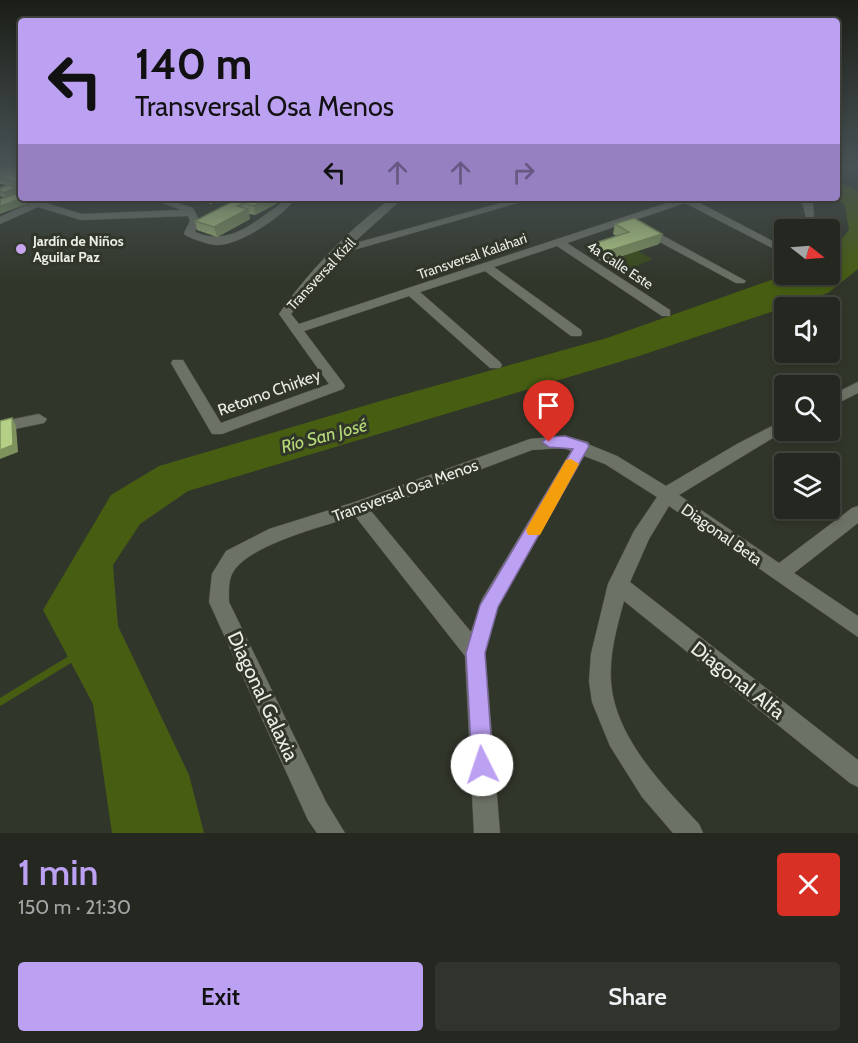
<!DOCTYPE html>
<html lang="en">
<head>
<meta charset="utf-8">
<style>
  :root { --surface:#252820; --page:#31342d; --text:#f1f3f6; --muted:#a3a6a5; --line:#42443e; --accent:#bca0f2 }
  body { margin:0; font-family:Cabin,sans-serif; background:var(--page); color:var(--text); height:100vh; display:flex; flex-direction:column; font-size:22px; white-space:nowrap }
  * { box-sizing:border-box; margin:0 }
  p { font-size:20px; color:var(--muted) }
  .icon { flex:none; width:33px; height:33px; fill:none; stroke:currentColor; stroke-width:2; stroke-linecap:round; stroke-linejoin:round }
  .map { position:relative; height:833px; overflow:hidden }
  .details { display:flex; flex-direction:column; background:var(--surface); flex:1 }
  .details>* { flex:none }
  .hud { position:absolute; left:18px; top:18px; width:822px; height:183px; border-radius:6px; box-shadow:0 3px 9px #0003,0 0 0 2px var(--line); background:#bca0f2; color:#111; overflow:hidden }
  .needle { width:39px; rotate:107deg }
  .fabs { position:absolute; left:774px; top:219px; display:grid; gap:12px }
  .fabs a { display:grid; place-items:center; width:66px; height:66px; border-radius:6px; background:var(--surface); box-shadow:0 3px 9px #0003,0 0 0 2px var(--line); font-size:30px }
  .pin { position:absolute; display:grid; place-items:center; width:51px; height:51px; color:#fff; margin:-62px -26px; border-radius:50% 50% 50% 0; rotate:-45deg; box-shadow:0 0 6px #0007 }
  .pin .icon { rotate:45deg }
  .me { position:absolute; width:66px; margin:-33px; rotate:356deg; stroke-linejoin:round; filter:drop-shadow(0 0 4px #0008) }
  .turn { display:flex; align-items:center; gap:21px; height:126px; padding:0 18px; font-size:27px }
  .turn .icon { width:78px; height:78px; stroke-width:2.5 }
  .turn b { display:block; font-size:42px; line-height:51px }
  .lanes { display:flex; align-items:center; height:57px; padding:0 18px; background:#0003; justify-content:center; gap:30px; direction:ltr }
  .lanes .off { opacity:.35 }
  .round { display:grid; place-items:center; flex:none; width:63px; height:63px; border-radius:6px; background:var(--page) }
  .headline { display:flex; align-items:center; justify-content:space-between; height:102px; padding:0 18px }
  h1 { font-size:36px; font-weight:600; line-height:45px; color:var(--accent) }
  .action { display:flex; gap:12px; margin-top:auto; padding:12px 18px }
  .action a { flex:1; height:69px; border-radius:6px; background:var(--accent); color:#111; font-size:24px; font-weight:600; line-height:69px; text-align:center }
  .action a+a { background:var(--page); color:var(--text) }
  .map>svg:first-child { display:block }
  .green { fill:#3a4b17 }
  .water { fill:#475e12 }
  .lines { fill:none; stroke-linecap:round; stroke-linejoin:round }
  .stream { stroke:#475e12; stroke-width:7 }
  .minor-casing { stroke:#50534a; stroke-width:1 }
  .minor { fill:#6d7266; fill-rule:evenodd }
  .wall { fill:#9bb373 }
  .shaded-wall { fill:#7e925e }
  .building { fill:#b4d086; stroke:#7e925e; stroke-width:1.5 }
  .route { fill:#bca0f2; stroke:#7a689d; stroke-width:1.5 }
  .slow { fill:#f59e0b }
  .poi-dot { fill:#c8a6ef; stroke:#31362a; stroke-width:2 }
  .labels { text-anchor:middle; stroke-width:6; stroke-linejoin:round; paint-order:stroke }
  .far-poi-label { font-size:14px; font-weight:bold; fill:#ebeee7; stroke:#31362a; text-anchor:start }
  .far-street-label { font-size:14px; fill:#ebeee7; stroke:#31362a }
  .street-label { font-size:16px; fill:#ebeee7; stroke:#31362a }
  .water-label { font-size:18px; font-style:italic; fill:#b7db78; stroke:#31362a }
  .near-street-label { font-size:20px; fill:#ebeee7; stroke:#31362a }
</style>
</head>
<body>
<div class="map">
<svg width="858" height="833" viewBox="0 0 858 833">
  <rect width="100%" height="100%" fill="#31362a"/>
  <!-- green -->
  <polygon class="green" points="636,250 652,259 625,271 609,260"/>
  <!-- water -->
  <polygon class="water" points="837,181 858,191 858,269 828,293 636,357 188,491 140,524 113,565 118,626 189,775 204,833 112,833 93,704 43,610 111,495 159,466 384,400 607,338 785,275 830,274 830,253 849,230 845,205 837,198"/>
  <g class="lines">
    <!-- stream -->
    <polyline class="stream" points="0,702 74,657"/>
    <defs>
      <g id="minor">
        <path d="M 41,198 L 51,198 L 46,203 L 82,214 L 181,210 L 149,198 L 163,198 L 193,208 L 200,221 L 195,232 C 225,245 247,228 272,210 C 281,204 284,198 296,198 C 282,217 240,245 217,245 C 206,244 195,240 185,235 L 184,233 L 190,221 L 188,216 L 81,220 L 38,207 L 0,224 L 0,217 Z"/>
        <path d="M 392,198 L 403,198 L 352,244 L 519,198 L 535,198 L 343,253 L 291,314 L 299,324 L 682,198 L 696,198 L 694,200 L 784,247 L 784,254 L 685,203 L 567,243 L 670,310 L 670,316 L 662,316 L 557,246 L 494,267 L 581,330 L 582,333 L 581,336 L 571,336 L 485,271 L 420,292 L 500,362 L 502,365 L 500,368 L 490,368 L 409,296 L 304,331 L 343,383 L 345,386 L 343,389 L 222,434 L 212,434 L 171,363 L 173,360 L 183,360 L 221,423 L 329,384 L 279,314 C 307,273 351,227 392,198 Z"/>
        <polygon points="797,198 807,198 813,204 814,218 806,218 803,205"/>
        <polygon points="641,228 649,228 746,281 744,283 736,283 641,232"/>
        <polygon points="858,382 858,393 830,407 830,396"/>
        <polygon points="39,414 47,419 44,423 0,432 0,422"/>
        <path d="M 784,420 L 786,430 L 679,495 L 779,563 L 852,508 L 858,506 L 858,523 L 794,573 L 858,616 L 858,637 L 669,506 L 649,539 L 630,582 L 858,760 L 858,787 L 850,783 L 624,601 C 617,626 609,655 611,682 C 615,737 663,786 699,824 L 703,833 L 673,833 L 642,797 L 610,746 L 592,702 L 589,681 L 591,654 L 608,584 L 634,531 L 657,497 L 605,464 L 584,456 L 498,607 L 485,653 L 500,833 L 474,833 L 465,656 L 355,516 C 325,526 246,545 232,574 C 228,582 229,594 229,602 L 326,802 L 345,833 L 317,833 L 308,820 L 209,602 L 212,574 L 226,551 L 269,529 L 355,502 L 530,439 L 565,436 L 588,442 L 590,445 L 617,456 L 666,486 L 737,444 ZM 564,448 L 571,451 L 482,599 L 471,632 L 371,511 L 532,450 Z"/>
      </g>
    </defs>
    <!-- minor casing -->
    <use href="#minor" class="minor-casing"/>
    <!-- minor -->
    <use href="#minor" class="minor"/>
  </g>
  <!-- wall -->
  <g class="wall">
    <polygon points="21,165 21,186 17,188 19,193 16,195 21,198 25,198 27,204 0,196 0,188 7,185 0,184 0,169"/>
    <polygon points="192,198 223,198 211,204"/>
    <polygon points="239,198 285,199 255,215 249,214 250,219 217,237 197,230 195,221"/>
    <polygon points="615,224 662,234 659,244 603,262 590,254 592,244 616,236 613,234"/>
  </g>
  <!-- shaded-wall -->
  <g class="shaded-wall">
    <polygon points="21,179 21,186 18,188 15,182"/>
    <polygon points="17,187 19,193 7,199 4,193"/>
    <polygon points="23,198 25,198 27,204 0,214 0,206"/>
    <polygon points="210,198 223,198 211,204"/>
    <polygon points="268,198 285,198 285,199 255,215 254,206"/>
    <polygon points="242,203 244,212 248,209 250,219 217,237 214,227 237,206"/>
    <polygon points="662,234 659,244 603,262 605,252"/>
    <polygon points="12,418 16,426 18,452 0,459 0,450"/>
  </g>
  <!-- building -->
  <g class="building">
    <polygon points="9,165 21,165 21,179 15,182 0,178 0,169"/>
    <polygon points="8,185 17,187 4,193 0,191 0,188"/>
    <polygon points="15,194 21,196 21,198 23,198 0,206 0,199"/>
    <polygon points="239,198 268,198 254,206 242,203 237,206 248,209 214,227 195,221"/>
    <polygon points="634,218 662,234 605,252 592,244 629,232 615,224"/>
    <polygon points="12,418 13,445 0,450 0,421"/>
  </g>
  <!-- sky -->
  <linearGradient id="sky" x2="0" y2="1"><stop stop-color="#1b1e17"/><stop offset="0.59" stop-color="#485255"/><stop offset="1" stop-color="#485255" stop-opacity="0"/></linearGradient>
  <rect width="858" height="282" fill="url(#sky)"/>
  <!-- route -->
  <polygon class="route" points="565,436 587,443 589,446 498,607 485,653 493,765 490,773 482,776 475,773 472,765 466,653 480,605 573,449 549,447 542,442 549,437"/>
  <!-- slow -->
  <polygon class="slow" points="571,459 579,464 540,535 528,535 526,530 528,526 566,460"/>
  <!-- markers -->
  <circle class="poi-dot" cx="21" cy="249" r="6"/>
  <g class="labels">
    <!-- far-poi labels -->
    <g class="far-poi-label">
      <text x="33" y="246">Jardín de Niños<tspan x="33" dy="16">Aguilar Paz</tspan></text>
    </g>
    <!-- far-street labels -->
    <g class="far-street-label">
      <text transform="translate(472 256) rotate(-19)" y="5">Transversal Kalahari</text>
      <text transform="translate(620 265) rotate(33)" y="5">4a Calle Este</text>
      <text transform="translate(321 274) rotate(-47)" y="5">Transversal Kizil</text>
    </g>
    <!-- street labels -->
    <g class="street-label">
      <text transform="translate(269 392) rotate(-20)" y="6">Retorno Chirkey</text>
      <text transform="translate(405 490) rotate(-20)" y="6">Transversal Osa Menos</text>
      <text transform="translate(722 534) rotate(35)" y="6">Diagonal Beta</text>
    </g>
    <!-- water labels -->
    <g class="water-label">
      <text transform="translate(324 436) rotate(-15)" y="6">Río San José</text>
    </g>
    <!-- near-street labels -->
    <g class="near-street-label">
      <text transform="translate(738 680) rotate(38)" y="7">Diagonal Alfa</text>
      <text transform="translate(263 696) rotate(65)" y="7">Diagonal Galaxia</text>
    </g>
  </g>
</svg>
<div class="fabs">
<a><svg class="needle" viewBox="-14 -14 28 28"><path d="M0-13l5 13h-10z" fill="#e53935"/><path d="M0 13l5-13h-10z" fill="#a3a6a5"/></svg></a>
<a><svg class="icon" aria-label="sound" viewBox="0 0 24 24"><path d="M4 9h4l5-4v14l-5-4H4zM17 9q2 3 0 6"/></svg></a>
<a><svg class="icon" aria-label="search" viewBox="0 0 24 24"><circle cx="10" cy="10" r="6"/><path d="M15 15l6 6"/></svg></a>
<a><svg class="icon" aria-label="layers" viewBox="0 0 24 24"><path d="M12 4l9 5-9 5-9-5zM3 14l9 5 9-5"/></svg></a>
</div>
<div class="pin" style="left:549px;top:442px;background:#d93025"><svg class="icon" aria-label="arrive" viewBox="0 0 24 24"><path d="M6 21V4h12l-3 4 3 4H6"/></svg></div>
<svg class="me" style="left:482px;top:765px" viewBox="-20 -20 40 40"><circle r="19" fill="#fff"/><path d="M0-13L10 11 0 6-10 11z" fill="#bca0f2"/></svg>
<div class="hud">
<div class="turn"><svg class="icon" aria-label="left" viewBox="0 0 24 24"><path d="M17 20v-9H6M10 6l-5 5 5 5"/></svg><div><b>140 m</b>Transversal Osa Menos</div></div>
<div class="lanes"><svg class="icon" aria-label="left" viewBox="0 0 24 24"><path d="M17 20v-9H6M10 6l-5 5 5 5"/></svg><svg class="icon off" aria-label="ahead" viewBox="0 0 24 24"><path d="M12 20V5M6 11l6-6 6 6"/></svg><svg class="icon off" aria-label="ahead" viewBox="0 0 24 24"><path d="M12 20V5M6 11l6-6 6 6"/></svg><svg class="icon off" aria-label="right" viewBox="0 0 24 24"><path d="M7 20v-9h11M14 6l5 5-5 5"/></svg></div>
</div>
</div>
<section class="details">
<div class="headline"><div><h1>1 min</h1><p>150 m · 21:30</p></div><a class="round" style="background:#d93025;color:#fff"><svg class="icon" aria-label="close" viewBox="0 0 24 24"><path d="M6 6l12 12M18 6L6 18"/></svg></a></div>
<div class="action"><a>Exit</a><a>Share</a></div>
</section>
</body>
</html>
